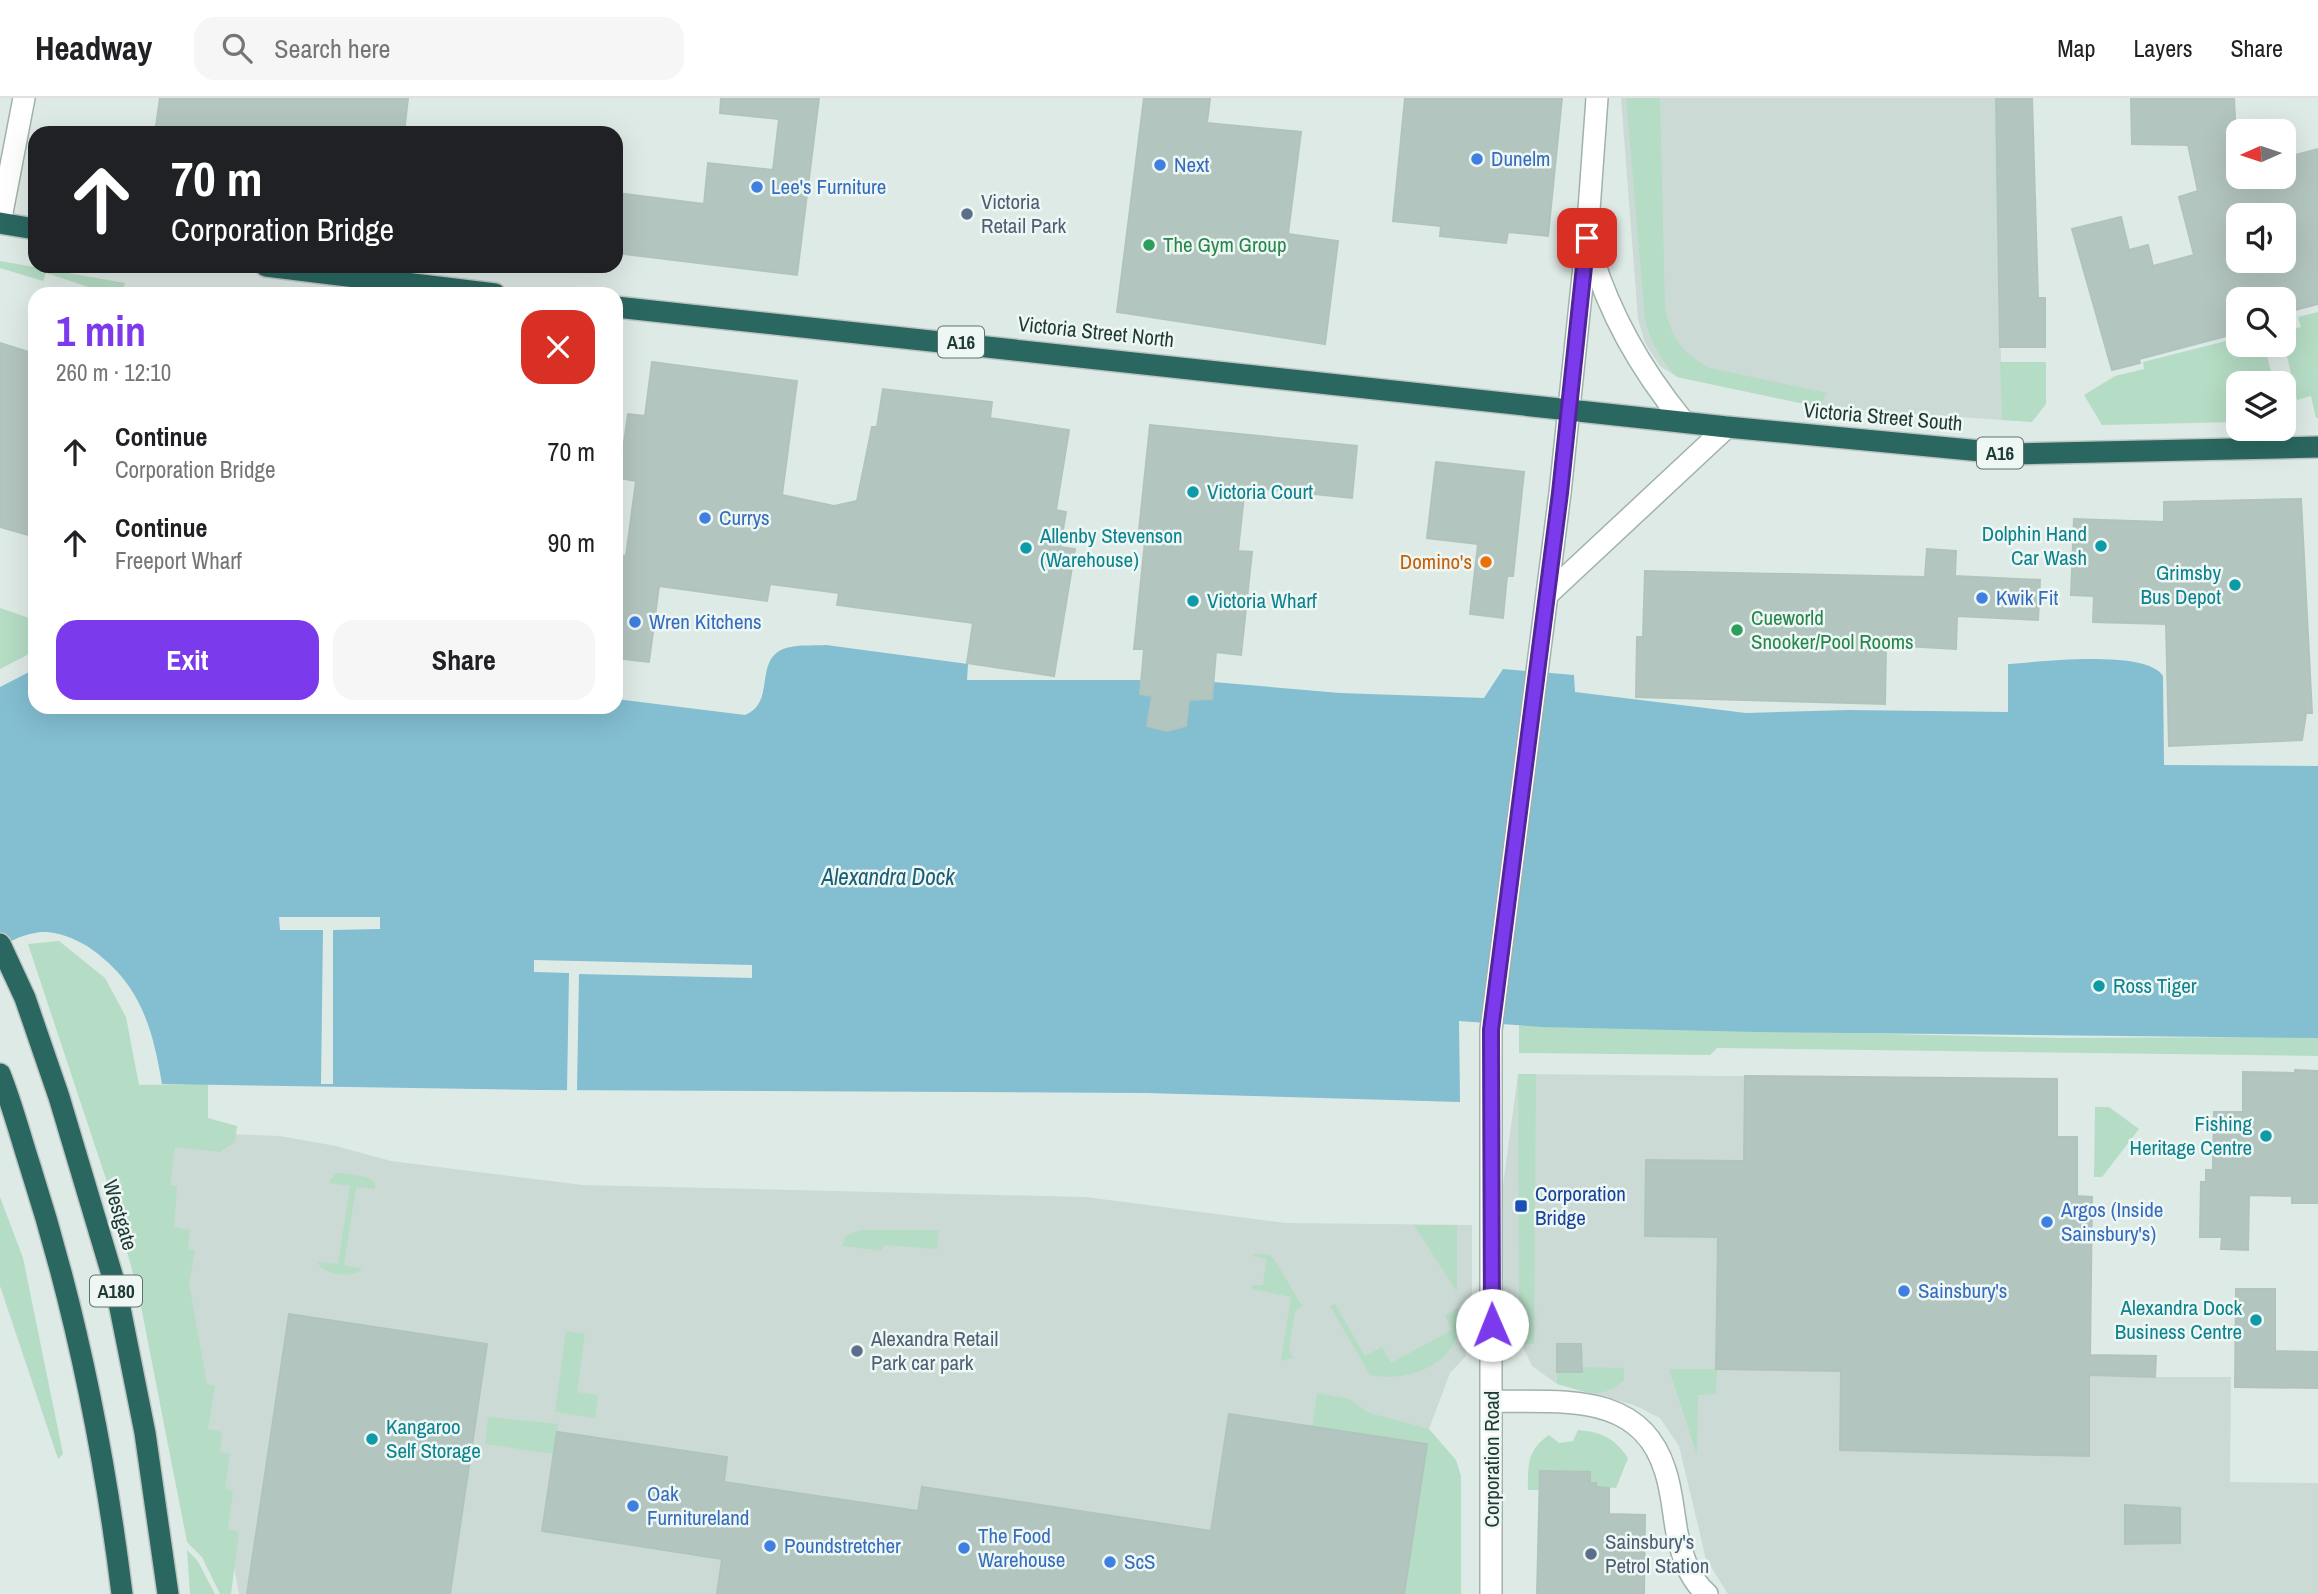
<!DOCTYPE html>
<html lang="en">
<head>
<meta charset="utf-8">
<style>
  :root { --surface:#fff; --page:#f6f6f6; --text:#202124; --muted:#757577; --line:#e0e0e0; --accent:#7c3aed }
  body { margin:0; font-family:"Archivo Narrow",sans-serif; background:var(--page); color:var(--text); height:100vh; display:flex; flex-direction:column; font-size:26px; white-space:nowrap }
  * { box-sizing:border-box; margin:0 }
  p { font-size:23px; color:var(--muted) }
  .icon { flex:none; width:38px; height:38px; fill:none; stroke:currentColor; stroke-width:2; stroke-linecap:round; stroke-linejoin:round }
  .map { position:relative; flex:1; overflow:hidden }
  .sheet { position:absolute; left:28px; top:189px; width:595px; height:427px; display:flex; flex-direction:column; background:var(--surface); border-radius:21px; box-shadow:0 7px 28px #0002 }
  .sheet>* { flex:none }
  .hud { position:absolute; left:28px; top:28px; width:595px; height:147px; border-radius:21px; box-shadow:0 7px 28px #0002; background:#202124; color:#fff; overflow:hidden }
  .needle { width:46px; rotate:267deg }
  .controls { position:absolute; left:2226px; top:21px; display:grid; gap:14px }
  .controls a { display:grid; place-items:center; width:70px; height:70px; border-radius:14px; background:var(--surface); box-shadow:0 7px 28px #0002; font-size:35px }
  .pin { position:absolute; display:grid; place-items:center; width:60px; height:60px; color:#fff; margin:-30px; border-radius:14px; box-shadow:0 4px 10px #0006 }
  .me { position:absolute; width:77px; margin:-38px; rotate:359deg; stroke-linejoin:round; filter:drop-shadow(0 0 5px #0008) }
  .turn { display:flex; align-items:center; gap:24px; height:147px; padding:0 28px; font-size:32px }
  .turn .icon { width:91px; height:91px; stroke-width:2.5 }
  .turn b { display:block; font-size:49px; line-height:60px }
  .round { display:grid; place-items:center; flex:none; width:74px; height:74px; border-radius:21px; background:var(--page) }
  .head { display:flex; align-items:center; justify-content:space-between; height:119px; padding:0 28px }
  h1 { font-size:42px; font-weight:700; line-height:52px; color:var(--accent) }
  .cta { display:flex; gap:14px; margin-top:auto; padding:14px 28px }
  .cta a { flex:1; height:80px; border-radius:21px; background:var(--accent); color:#fff; font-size:28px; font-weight:700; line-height:80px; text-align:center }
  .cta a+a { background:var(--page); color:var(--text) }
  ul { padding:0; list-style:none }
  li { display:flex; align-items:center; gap:21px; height:91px; padding:0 28px }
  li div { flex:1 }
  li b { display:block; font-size:26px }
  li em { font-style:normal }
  header { display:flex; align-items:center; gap:42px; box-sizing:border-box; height:98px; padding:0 35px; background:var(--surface); border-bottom:2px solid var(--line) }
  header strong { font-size:33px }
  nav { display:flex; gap:38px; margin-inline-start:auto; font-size:24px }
  .search { width:490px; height:63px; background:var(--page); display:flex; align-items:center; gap:18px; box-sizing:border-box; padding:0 24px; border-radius:21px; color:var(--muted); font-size:26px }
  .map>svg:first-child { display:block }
  .built { fill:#ccdad5 }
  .green { fill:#b5dcc4 }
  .water { fill:#83bed1 }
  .pier { fill:#deeae6 }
  .building { fill:#b3c5bf; stroke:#b0c4bd; stroke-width:2; fill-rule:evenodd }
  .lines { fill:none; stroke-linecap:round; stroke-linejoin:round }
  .minor-casing { stroke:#a1b2ad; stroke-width:24 }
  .highway-casing { stroke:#bcc4c2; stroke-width:24 }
  .minor { stroke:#fff; stroke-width:21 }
  .highway { stroke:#2a6760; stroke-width:21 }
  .route-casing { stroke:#51269a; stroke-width:18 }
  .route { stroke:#7c3aed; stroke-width:12 }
  .shop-dot { fill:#3f7fe0; stroke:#eef7f3; stroke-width:2.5 }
  .service-dot { fill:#5c6f8a; stroke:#eef7f3; stroke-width:2.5 }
  .leisure-dot { fill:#2e9e5b; stroke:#eef7f3; stroke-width:2.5 }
  .culture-dot { fill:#0f9aa8; stroke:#eef7f3; stroke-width:2.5 }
  .food-dot { fill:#e8710a; stroke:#eef7f3; stroke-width:2.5 }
  .transit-dot { fill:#1a4fb4; stroke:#eef7f3; stroke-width:2.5 }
  .labels { text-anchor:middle; stroke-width:5; stroke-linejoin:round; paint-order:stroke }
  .shield { fill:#eef7f3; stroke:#5d736e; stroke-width:2 }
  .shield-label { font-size:19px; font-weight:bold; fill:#1f3a35 }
  .shop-label { font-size:21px; fill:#366cbe; stroke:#eef7f3; text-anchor:start }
  .service-label { font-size:21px; fill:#4e5e75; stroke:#eef7f3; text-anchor:start }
  .leisure-label { font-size:21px; fill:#27864d; stroke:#eef7f3; text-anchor:start }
  .street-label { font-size:21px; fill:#1f3a35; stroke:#eef7f3 }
  .culture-label { font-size:21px; fill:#0d838f; stroke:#eef7f3; text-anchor:start }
  .food-label { font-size:21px; fill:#c56008; stroke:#eef7f3; text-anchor:end }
  .transit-label { font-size:21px; fill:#164399; stroke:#eef7f3; text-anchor:start }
  .water-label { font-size:23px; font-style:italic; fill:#185d76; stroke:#eef7f3 }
</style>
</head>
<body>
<header>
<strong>Headway</strong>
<div class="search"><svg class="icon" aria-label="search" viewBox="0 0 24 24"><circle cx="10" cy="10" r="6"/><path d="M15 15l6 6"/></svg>Search here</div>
<nav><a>Map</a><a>Layers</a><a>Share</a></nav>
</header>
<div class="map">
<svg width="2318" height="1496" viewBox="0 0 2318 1496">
  <rect width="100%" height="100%" fill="#deeae6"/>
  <!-- built -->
  <g class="built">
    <polygon points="1621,0 1996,0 2002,322 1819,309 1677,279 1660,268 1645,245 1638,221"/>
    <polygon points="1518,976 2057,981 2057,1039 2077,1039 2077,1098 2092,1099 2090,1257 2156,1258 2156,1279 2231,1279 2230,1384 2318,1385 2318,1496 1728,1496 1706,1461 1679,1348 1660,1320 1634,1307 1557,1286 1532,1268 1521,1245 1482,1243"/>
    <polygon points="151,1033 280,1038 336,1048 391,1063 583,1087 1086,1099 1286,1125 1472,1127 1472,1235 1466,1258 1450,1275 1429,1331 1404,1496 239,1496"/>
  </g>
  <!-- green -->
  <g class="green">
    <path d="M 1626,0 L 1660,0 L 1665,209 C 1670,239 1683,256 1710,270 L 1827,295 L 1819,309 L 1677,279 C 1660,261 1651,245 1645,221 Z"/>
    <polygon points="0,163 125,185 122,196 110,196 46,175 43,183 0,170"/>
    <polygon points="2318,214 2318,320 2316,320 2311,298 2297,302 2284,245 2291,243 2288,232 2301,229 2298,219"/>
    <polygon points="2226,243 2228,248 2255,247 2257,252 2265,250 2274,285 2238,285 2238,324 2102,327 2084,297 2115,278 2144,271 2143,264"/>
    <polygon points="2000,264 2046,264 2046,306 2032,324 2002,322"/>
    <polygon points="0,510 35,522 35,553 0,571"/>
    <polygon points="59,843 105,880 126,919 139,987 208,986 208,1020 237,1028 235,1044 220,1054 175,1049 170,1087 177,1089 174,1129 190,1132 188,1151 195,1152 189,1186 207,1286 215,1288 208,1331 222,1334 220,1354 230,1356 225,1390 233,1394 228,1431 239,1434 231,1496 220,1496 202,1459 187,1444 139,1198 114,1105 28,846"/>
    <polygon points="1519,927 2060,940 2285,939 2318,940 2318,958 1717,950 1710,957 1519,955"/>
    <polygon points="1518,976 1536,976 1534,1246 1521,1245 1519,1240"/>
    <polygon points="2095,1009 2109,1009 2139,1031 2102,1079 2094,1079"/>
    <path d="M 341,1075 L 367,1079 L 375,1084 L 375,1091 L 356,1089 L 344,1167 L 362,1171 C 352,1181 324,1177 317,1164 L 338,1166 L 350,1088 L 329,1085 L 335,1076 Z"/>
    <polygon points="0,1099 23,1160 63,1356 58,1361 0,1188"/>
    <polygon points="1414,1127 1457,1127 1457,1194"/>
    <polygon points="860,1132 939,1132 937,1151 884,1147 882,1153 842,1148 846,1138"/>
    <polygon points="1254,1156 1270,1157 1274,1161 1302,1208 1295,1213 1289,1251 1293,1260 1281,1263 1291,1199 1252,1191 1252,1187 1263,1187 1266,1161 1253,1158"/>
    <path d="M 1335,1206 L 1365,1258 L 1382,1249 L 1391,1265 L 1452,1232 L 1445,1218 L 1458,1209 C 1458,1221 1460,1236 1453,1247 C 1436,1274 1400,1283 1370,1277 L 1330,1208 Z"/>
    <polygon points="566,1233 585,1236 577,1294 598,1297 595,1320 555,1314"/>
    <path d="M 1581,1269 L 1624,1270 L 1624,1282 C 1600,1304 1585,1293 1557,1286 L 1557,1274 L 1581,1274 Z"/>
    <polygon points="1669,1271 1717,1271 1716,1296 1698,1297 1697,1357"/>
    <polygon points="1317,1295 1349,1301 1369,1315 1429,1331 1456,1362 1461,1378 1461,1496 1404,1496 1427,1346 1312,1329"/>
    <polygon points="488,1319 558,1326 554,1356 485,1346"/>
    <path d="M 1578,1332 C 1601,1334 1615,1340 1628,1360 L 1616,1390 L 1596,1389 L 1590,1385 L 1590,1374 L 1540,1373 L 1539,1392 L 1528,1392 C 1528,1367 1527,1352 1549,1337 L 1559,1345 L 1573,1343 Z"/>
    <polygon points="187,1452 197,1462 215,1496 190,1496"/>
  </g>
  <!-- water -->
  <path class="water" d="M 826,547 L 968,566 L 967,582 L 1141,582 L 1141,596 L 1152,598 L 1147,628 L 1167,633 L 1186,628 L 1189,602 L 1211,600 L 1213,584 L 1340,595 L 1484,600 L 1503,571 L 1574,577 L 1575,594 L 1746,615 L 1848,612 L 2008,614 L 2008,566 C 2039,564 2146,551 2163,578 L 2164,667 L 2318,668 L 2318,940 L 1759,934 L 1543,929 L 1459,923 L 1460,1004 L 1146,995 L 538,992 L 162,986 C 152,926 139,883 87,848 C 70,838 50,830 30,836 C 20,838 10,844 0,848 L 0,589 L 35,571 L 35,609 L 616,609 L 616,601 L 745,617 C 776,605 754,563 783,551 C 796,546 812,548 826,547 Z"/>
  <!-- pier -->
  <g class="pier">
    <polygon points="279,819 380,819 380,831 333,832 333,986 321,986 323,832 280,832"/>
    <polygon points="534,862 752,867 752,880 579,876 577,993 567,993 569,875 534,874"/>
  </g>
  <!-- building -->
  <g class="building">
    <polygon points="160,0 408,0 404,35 155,35"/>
    <polygon points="721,0 819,0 797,177 616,155 616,95 704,106 708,65 773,72 779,21 720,15"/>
    <polygon points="1144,0 1210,0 1207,25 1301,34 1288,136 1338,143 1325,246 1117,214"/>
    <polygon points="1405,0 1562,0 1548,138 1508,134 1506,145 1440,138 1441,128 1393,123"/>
    <polygon points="1996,0 2032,0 2038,200 2045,200 2045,249 2000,249"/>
    <path d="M 2131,0 L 2234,0 L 2238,79 L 2284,79 L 2284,60 L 2318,51 L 2318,206 L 2284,215 L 2284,201 L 2238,201 L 2238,235 L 2139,261 L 2140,265 L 2112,272 L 2072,131 L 2121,119 L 2129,152 L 2148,147 L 2153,168 L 2194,157 L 2179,99 L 2198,93 L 2188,47 L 2132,46 ZM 2238,117 L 2284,117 L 2284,163 L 2238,163 Z"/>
    <polygon points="0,245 35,256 35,439 0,429"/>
    <polygon points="652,264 797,283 782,397 834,408 857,403 872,329 877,329 883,291 992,304 990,320 1069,332 1056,412 1066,414 1060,449 1075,451 1054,578 967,565 973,525 837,507 839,495 770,486 767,503 659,488 649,564 616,560 616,457 626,458 636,383 619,380 628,316 645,318"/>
    <polygon points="1150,327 1357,348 1352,400 1245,389 1238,453 1252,454 1241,557 1216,554 1212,601 1189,602 1186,628 1167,633 1147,628 1152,598 1140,596 1144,551 1134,551 1145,443 1138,442"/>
    <polygon points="1436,364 1524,374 1513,478 1507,478 1503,520 1470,516 1478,446 1427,440"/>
    <polygon points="2301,401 2312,615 2306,615 2302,642 2169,648 2166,526 2093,524 2094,498 2071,497 2074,421 2164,424 2164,404"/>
    <polygon points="1927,451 1956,453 1955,478 2040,482 2038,522 1957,518 1956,551 1886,547 1885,606 1636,599 1637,539 1643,539 1645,473 1925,479"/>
    <polygon points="2295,972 2318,973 2318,1105 2292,1105 2292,1098 2249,1097 2248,1152 2221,1151 2222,1139 2200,1139 2201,1084 2206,1084 2206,1072 2213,1072 2214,1014 2243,1014 2243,974 2295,975"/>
    <polygon points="1745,978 2057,981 2057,1039 2077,1039 2077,1098 2092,1099 2090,1257 2156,1258 2155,1279 2089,1277 2089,1358 1840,1352 1841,1273 1716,1271 1718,1139 1645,1138 1646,1062 1744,1063"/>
    <polygon points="2236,1191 2275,1191 2275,1253 2318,1254 2318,1290 2235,1289"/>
    <polygon points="289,1216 487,1246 450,1496 247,1496"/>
    <polygon points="1557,1246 1581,1246 1582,1274 1557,1274"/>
    <polygon points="1229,1316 1427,1346 1404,1496 717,1496 722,1461 542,1433 557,1334 727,1359 724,1384 824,1399 918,1413 922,1389 1211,1433"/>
    <polygon points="1540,1373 1590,1374 1590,1385 1596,1385 1596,1389 1609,1390 1609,1416 1645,1417 1644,1496 1537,1496"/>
    <polygon points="2125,1407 2180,1410 2180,1445 2125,1446"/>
  </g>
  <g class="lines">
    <defs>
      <g id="minor">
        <polyline points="0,125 24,0"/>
        <path d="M 1589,149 C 1609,215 1639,269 1683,323"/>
        <polyline points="1548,496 1727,329"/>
        <path d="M 1492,1303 C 1560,1305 1640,1292 1665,1372 C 1672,1392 1673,1414 1677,1435 C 1682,1457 1689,1481 1707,1496"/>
        <polyline points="1491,1496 1491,932 1560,395 1587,140 1597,0"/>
      </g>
      <g id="highway">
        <polyline points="0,125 35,131"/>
        <polyline points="266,168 495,196"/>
        <polyline points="616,209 1727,329 2013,356 2318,349"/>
        <polyline points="0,846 25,900 59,999 116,1190 145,1335 168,1496"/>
        <path d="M 0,976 C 12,1006 20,1037 30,1068 C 75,1208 104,1350 122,1496"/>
      </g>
    </defs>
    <!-- minor casing -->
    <use href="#minor" class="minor-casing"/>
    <!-- highway casing -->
    <use href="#highway" class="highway-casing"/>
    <!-- minor -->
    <use href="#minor" class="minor"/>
    <!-- highway -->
    <use href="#highway" class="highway"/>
  </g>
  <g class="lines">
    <defs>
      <polyline id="route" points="1492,1227 1491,932 1560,395 1587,140"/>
    </defs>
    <!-- route casing -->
    <use href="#route" class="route-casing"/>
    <!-- route -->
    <use href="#route" class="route"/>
  </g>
  <!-- markers -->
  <g class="shop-dot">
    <circle cx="1477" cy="61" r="7"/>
    <circle cx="1160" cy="67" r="7"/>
    <circle cx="757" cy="89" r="7"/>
    <circle cx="705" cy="420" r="7"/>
    <circle cx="1982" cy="500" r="7"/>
    <circle cx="635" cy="524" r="7"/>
    <circle cx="2047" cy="1124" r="7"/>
    <circle cx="1904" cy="1193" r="7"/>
    <circle cx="633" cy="1408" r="7"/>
    <circle cx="770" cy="1448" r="7"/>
    <circle cx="964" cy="1450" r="7"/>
    <circle cx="1110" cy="1464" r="7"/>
  </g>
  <g class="service-dot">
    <circle cx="967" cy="116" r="7"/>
    <circle cx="857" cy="1253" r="7"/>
    <circle cx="1591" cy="1456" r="7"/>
  </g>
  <g class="leisure-dot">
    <circle cx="1149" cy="147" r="7"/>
    <circle cx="1737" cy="532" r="7"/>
  </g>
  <g class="culture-dot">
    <circle cx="1193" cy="394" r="7"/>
    <circle cx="2101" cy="448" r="7"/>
    <circle cx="1026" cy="450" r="7"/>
    <circle cx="2235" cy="487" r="7"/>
    <circle cx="1193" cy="503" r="7"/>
    <circle cx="2099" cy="888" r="7"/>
    <circle cx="2266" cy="1038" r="7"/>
    <circle cx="2256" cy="1222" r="7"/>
    <circle cx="372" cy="1341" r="7"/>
  </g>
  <circle class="food-dot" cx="1486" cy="464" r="7"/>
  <rect class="transit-dot" x="1514" y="1101" width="14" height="14" rx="3.5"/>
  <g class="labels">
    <!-- shield labels -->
    <g class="shield">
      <rect x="938" y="228.5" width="46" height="31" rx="5"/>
      <rect x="1977" y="339.5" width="46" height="31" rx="5"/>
      <rect x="90" y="1177.5" width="52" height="31" rx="5"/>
    </g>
    <g class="shield-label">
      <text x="961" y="251">A16</text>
      <text x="2000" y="362">A16</text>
      <text x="116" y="1200">A180</text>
    </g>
    <!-- shop labels -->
    <g class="shop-label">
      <text x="1491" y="68">Dunelm</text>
      <text x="1174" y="74">Next</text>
      <text x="771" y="96">Lee's Furniture</text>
      <text x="719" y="427">Currys</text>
      <text x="1996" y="507">Kwik Fit</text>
      <text x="649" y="531">Wren Kitchens</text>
      <text x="2061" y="1119">Argos (Inside<tspan x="2061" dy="24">Sainsbury's)</tspan></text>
      <text x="1918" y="1200">Sainsbury's</text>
      <text x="647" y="1403">Oak<tspan x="647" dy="24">Furnitureland</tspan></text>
      <text x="978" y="1445">The Food<tspan x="978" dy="24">Warehouse</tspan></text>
      <text x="784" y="1455">Poundstretcher</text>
      <text x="1124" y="1471">ScS</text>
    </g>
    <!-- service labels -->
    <g class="service-label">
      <text x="981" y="111">Victoria<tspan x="981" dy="24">Retail Park</tspan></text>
      <text x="871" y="1248">Alexandra Retail<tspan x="871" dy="24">Park car park</tspan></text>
      <text x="1605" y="1451">Sainsbury's<tspan x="1605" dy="24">Petrol Station</tspan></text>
    </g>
    <!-- leisure labels -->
    <g class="leisure-label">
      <text x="1163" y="154">The Gym Group</text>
      <text x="1751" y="527">Cueworld<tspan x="1751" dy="24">Snooker/Pool Rooms</tspan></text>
    </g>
    <!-- street labels -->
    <g class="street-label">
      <text transform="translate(1096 234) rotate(6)" y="7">Victoria Street North</text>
      <text transform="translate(1883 319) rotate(5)" y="7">Victoria Street South</text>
      <text transform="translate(120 1117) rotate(73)" y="7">Westgate</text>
      <text transform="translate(1492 1361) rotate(-90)" y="7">Corporation Road</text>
    </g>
    <!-- culture labels -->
    <g class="culture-label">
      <text x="1207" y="401">Victoria Court</text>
      <text x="2087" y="443" text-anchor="end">Dolphin Hand<tspan x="2087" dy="24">Car Wash</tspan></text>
      <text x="1040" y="445">Allenby Stevenson<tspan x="1040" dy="24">(Warehouse)</tspan></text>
      <text x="2221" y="482" text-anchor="end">Grimsby<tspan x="2221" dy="24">Bus Depot</tspan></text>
      <text x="1207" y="510">Victoria Wharf</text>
      <text x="2113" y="895">Ross Tiger</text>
      <text x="2252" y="1033" text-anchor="end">Fishing<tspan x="2252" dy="24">Heritage Centre</tspan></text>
      <text x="2242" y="1217" text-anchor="end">Alexandra Dock<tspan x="2242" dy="24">Business Centre</tspan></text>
      <text x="386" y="1336">Kangaroo<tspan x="386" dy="24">Self Storage</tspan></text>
    </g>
    <!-- food labels -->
    <g class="food-label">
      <text x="1472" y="471">Domino's</text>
    </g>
    <!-- transit labels -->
    <g class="transit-label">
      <text x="1535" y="1103">Corporation<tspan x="1535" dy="24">Bridge</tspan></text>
    </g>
    <!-- water labels -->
    <g class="water-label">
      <text x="888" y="787">Alexandra Dock</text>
    </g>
  </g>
</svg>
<div class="controls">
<a><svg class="needle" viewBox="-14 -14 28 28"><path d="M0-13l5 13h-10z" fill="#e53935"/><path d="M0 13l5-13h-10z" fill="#757577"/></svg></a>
<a><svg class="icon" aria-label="sound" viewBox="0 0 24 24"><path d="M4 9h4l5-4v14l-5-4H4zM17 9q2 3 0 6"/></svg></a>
<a><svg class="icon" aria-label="search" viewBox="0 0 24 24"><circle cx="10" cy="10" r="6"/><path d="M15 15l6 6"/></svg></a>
<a><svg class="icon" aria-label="layers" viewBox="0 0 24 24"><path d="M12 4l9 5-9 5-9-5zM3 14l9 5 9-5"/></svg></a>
</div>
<div class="pin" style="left:1587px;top:140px;background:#d93025"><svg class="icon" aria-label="arrive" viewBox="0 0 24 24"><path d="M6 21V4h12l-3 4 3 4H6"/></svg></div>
<svg class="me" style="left:1492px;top:1227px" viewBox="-20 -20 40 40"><circle r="19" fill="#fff"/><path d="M0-13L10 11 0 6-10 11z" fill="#7c3aed"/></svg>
<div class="hud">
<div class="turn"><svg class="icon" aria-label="ahead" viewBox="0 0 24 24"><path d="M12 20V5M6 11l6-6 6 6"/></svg><div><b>70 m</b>Corporation Bridge</div></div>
</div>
<section class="sheet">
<div class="head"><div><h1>1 min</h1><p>260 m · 12:10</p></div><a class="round" style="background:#d93025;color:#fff"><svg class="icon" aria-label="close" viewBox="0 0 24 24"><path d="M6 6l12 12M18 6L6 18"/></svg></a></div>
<ul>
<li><svg class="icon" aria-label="ahead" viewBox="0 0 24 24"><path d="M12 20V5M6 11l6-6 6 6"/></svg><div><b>Continue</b><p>Corporation Bridge</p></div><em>70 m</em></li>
<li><svg class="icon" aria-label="ahead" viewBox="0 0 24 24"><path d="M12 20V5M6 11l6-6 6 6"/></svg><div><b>Continue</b><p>Freeport Wharf</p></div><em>90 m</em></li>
</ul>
<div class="cta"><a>Exit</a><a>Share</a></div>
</section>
</div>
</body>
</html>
